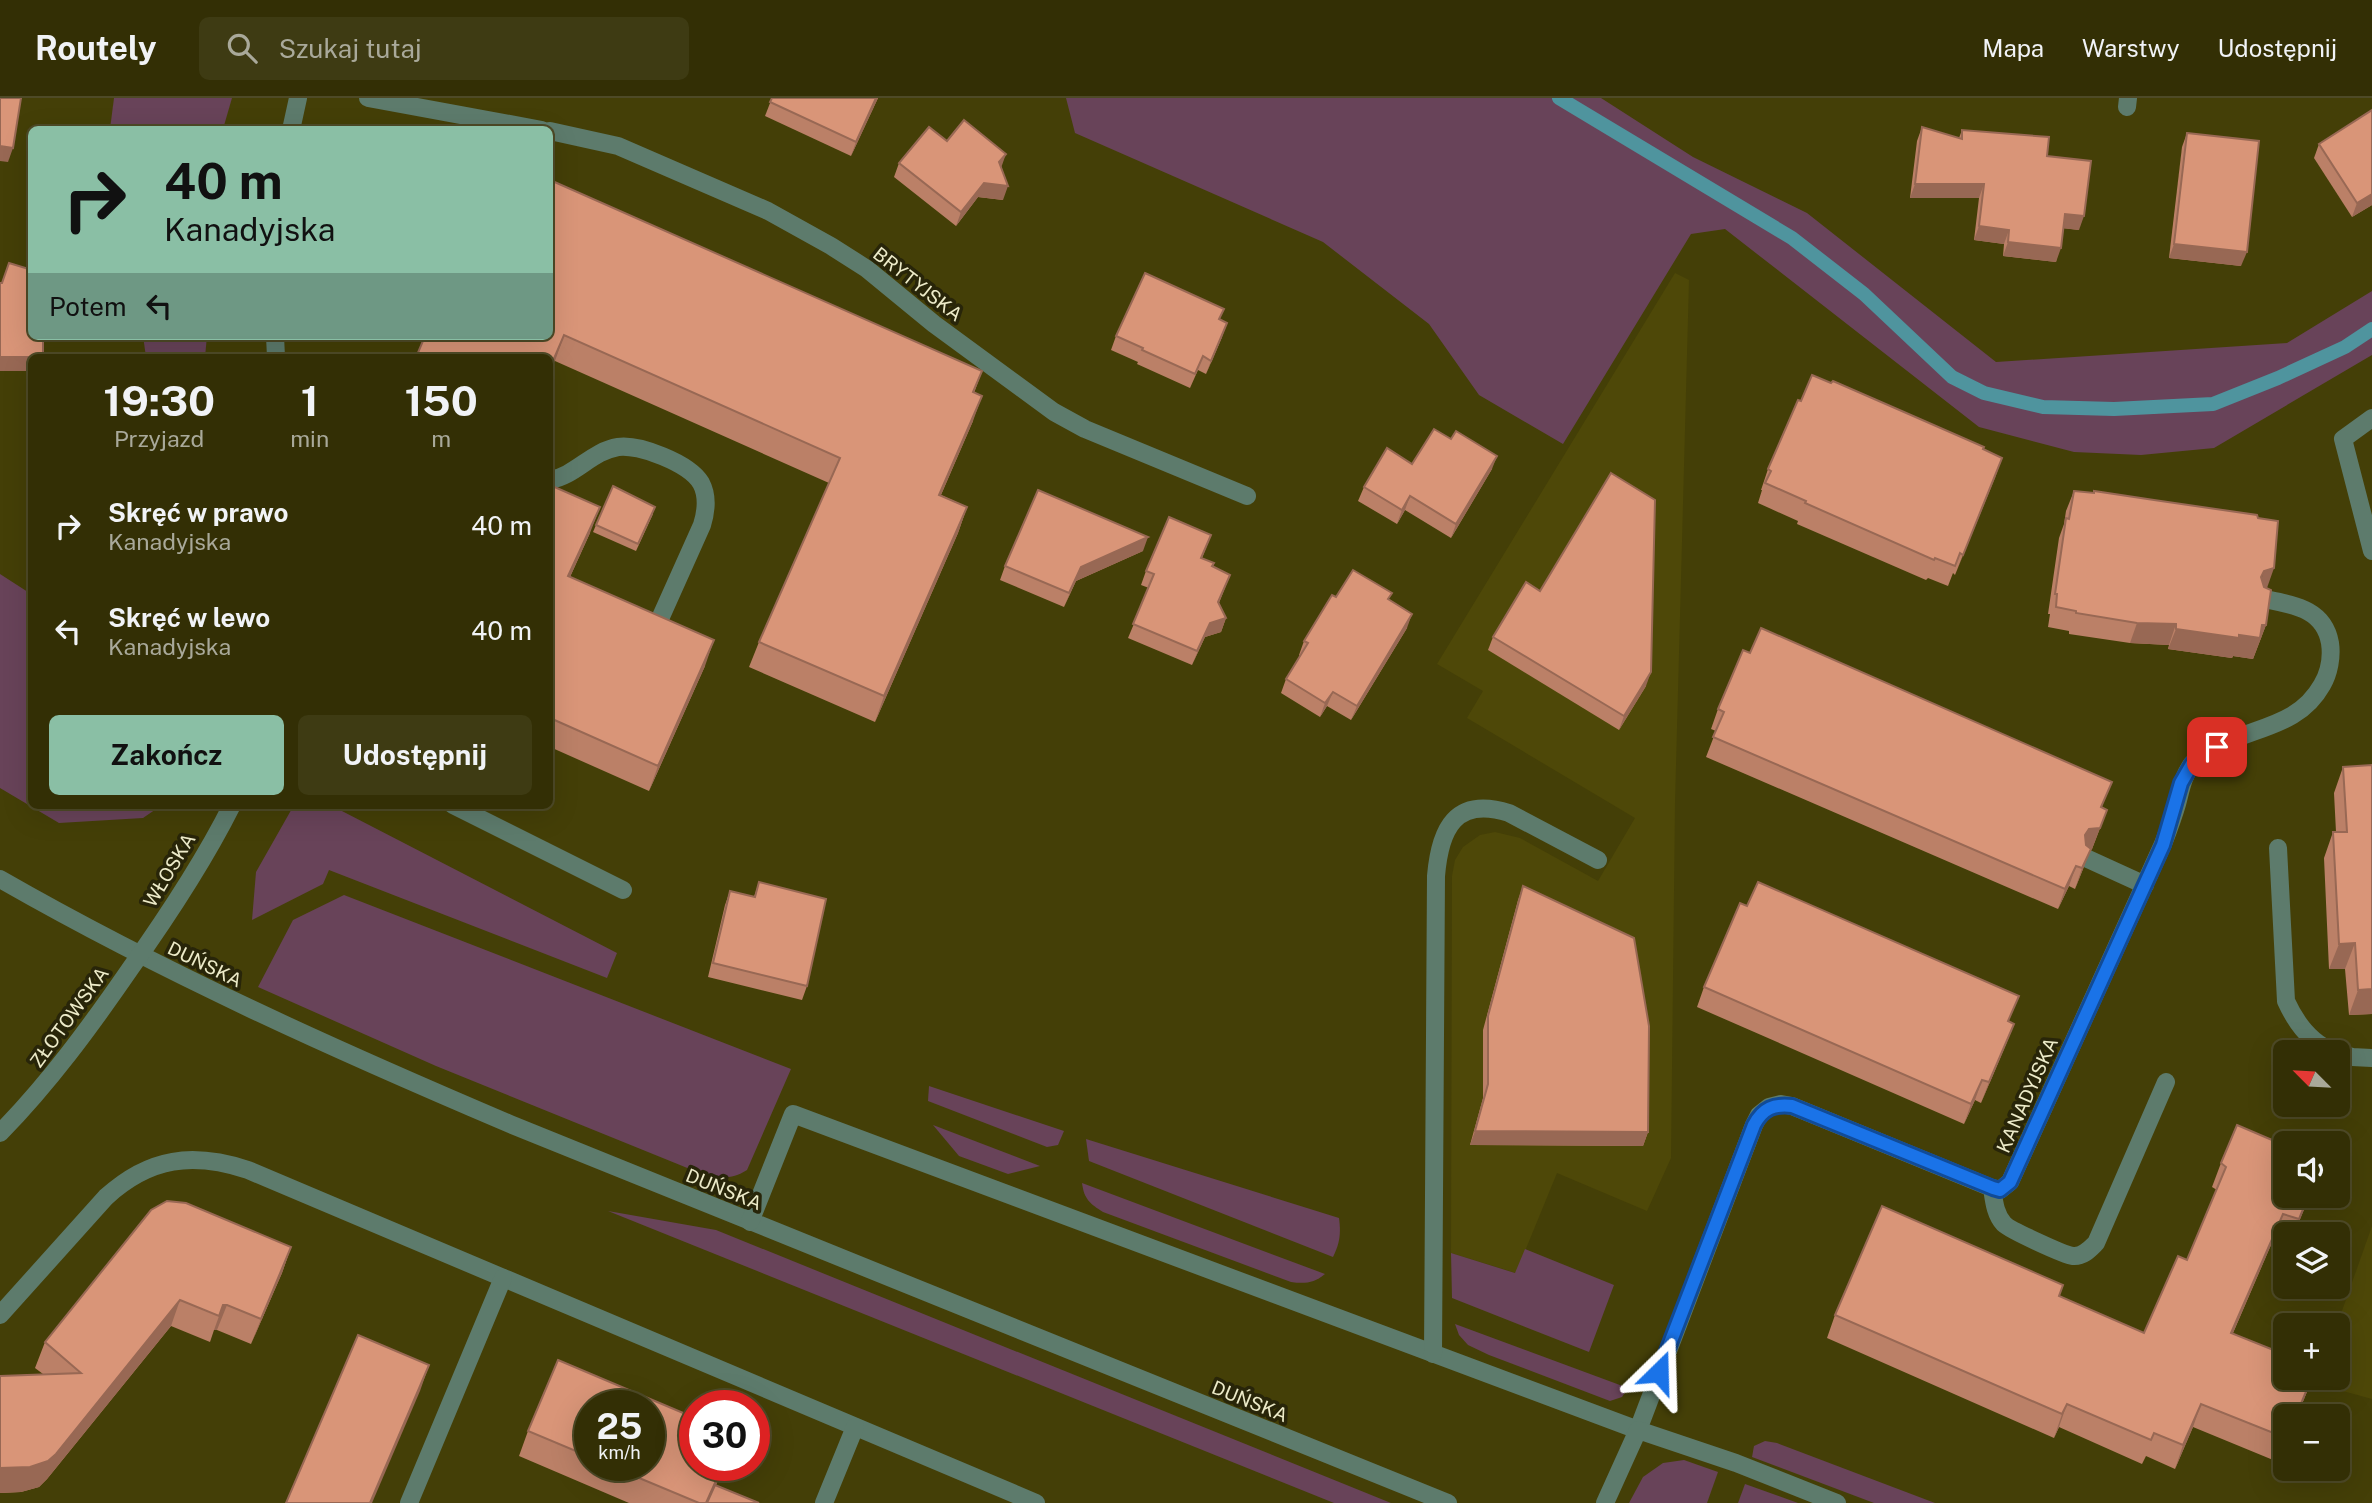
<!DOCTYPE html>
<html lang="pl">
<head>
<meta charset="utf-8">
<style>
  :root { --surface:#332f05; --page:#3e3b13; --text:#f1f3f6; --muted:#a9a99a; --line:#4e4a27; --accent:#8abfa5 }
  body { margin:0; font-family:"Public Sans",sans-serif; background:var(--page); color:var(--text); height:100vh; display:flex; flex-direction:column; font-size:26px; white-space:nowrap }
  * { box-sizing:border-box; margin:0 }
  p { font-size:23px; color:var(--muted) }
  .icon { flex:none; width:38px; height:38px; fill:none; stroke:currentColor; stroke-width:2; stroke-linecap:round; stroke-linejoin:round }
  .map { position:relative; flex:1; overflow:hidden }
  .sheet { position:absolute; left:28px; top:256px; width:525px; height:455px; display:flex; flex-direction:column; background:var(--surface); border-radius:10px; box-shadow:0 7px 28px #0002,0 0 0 2px var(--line) }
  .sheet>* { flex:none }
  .guide { position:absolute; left:28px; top:28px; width:525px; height:214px; border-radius:10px; box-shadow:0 7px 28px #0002,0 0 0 2px var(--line); background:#8abfa5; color:#111; overflow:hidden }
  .needle { width:46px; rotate:294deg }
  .fabs { position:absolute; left:2273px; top:942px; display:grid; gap:14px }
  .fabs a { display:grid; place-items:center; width:77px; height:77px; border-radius:10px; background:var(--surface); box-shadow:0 7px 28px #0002,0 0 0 2px var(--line); font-size:35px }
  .speed { position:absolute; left:574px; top:1292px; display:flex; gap:14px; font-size:35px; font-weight:700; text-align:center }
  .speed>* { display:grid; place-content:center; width:91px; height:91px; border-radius:50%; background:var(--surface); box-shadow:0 7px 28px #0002,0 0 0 2px var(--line); line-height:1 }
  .speed small { font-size:18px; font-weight:400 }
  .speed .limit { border:10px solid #d22; background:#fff; color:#111 }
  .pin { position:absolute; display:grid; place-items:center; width:60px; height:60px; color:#fff; margin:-30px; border-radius:14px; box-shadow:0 4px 10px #0006 }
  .me { position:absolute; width:77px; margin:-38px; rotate:22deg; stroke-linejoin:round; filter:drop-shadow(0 0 5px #0008) }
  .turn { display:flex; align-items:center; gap:24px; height:147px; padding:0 21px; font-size:32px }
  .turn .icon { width:91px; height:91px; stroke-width:2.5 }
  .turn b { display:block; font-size:49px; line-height:60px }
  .then { display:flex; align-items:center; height:66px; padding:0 21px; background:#0003; gap:14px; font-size:26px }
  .eta { display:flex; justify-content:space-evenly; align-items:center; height:119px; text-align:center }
  .eta b { font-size:42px; font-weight:700; line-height:49px }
  .button { display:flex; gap:14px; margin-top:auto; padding:14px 21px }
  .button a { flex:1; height:80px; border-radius:10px; background:var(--accent); color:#111; font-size:28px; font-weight:700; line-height:80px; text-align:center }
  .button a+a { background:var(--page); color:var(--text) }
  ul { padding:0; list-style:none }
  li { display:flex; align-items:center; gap:21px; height:105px; padding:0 21px }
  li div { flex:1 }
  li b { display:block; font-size:26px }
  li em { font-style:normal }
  header { display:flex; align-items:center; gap:42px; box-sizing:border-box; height:98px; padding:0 35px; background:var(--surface); border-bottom:2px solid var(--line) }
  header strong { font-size:33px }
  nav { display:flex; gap:38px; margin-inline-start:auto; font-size:24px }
  .search { width:490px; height:63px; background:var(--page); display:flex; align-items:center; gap:18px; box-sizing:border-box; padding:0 24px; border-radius:10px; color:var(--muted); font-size:26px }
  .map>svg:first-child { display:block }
  .built { fill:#4e4808 }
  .green { fill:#684359 }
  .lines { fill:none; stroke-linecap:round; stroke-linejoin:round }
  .stream { stroke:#4f949e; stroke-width:14 }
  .minor { stroke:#5d7b6c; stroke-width:18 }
  .wall { fill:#bb8067; fill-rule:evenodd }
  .shaded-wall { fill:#986854 }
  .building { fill:#d99578; stroke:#986854; stroke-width:2 }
  .route-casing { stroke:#114b97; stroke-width:18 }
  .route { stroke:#1a73e8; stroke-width:12 }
  .labels { text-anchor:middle; stroke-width:7; stroke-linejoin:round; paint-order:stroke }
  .street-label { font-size:19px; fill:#edebc9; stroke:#282509 }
</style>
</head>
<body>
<header>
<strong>Routely</strong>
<div class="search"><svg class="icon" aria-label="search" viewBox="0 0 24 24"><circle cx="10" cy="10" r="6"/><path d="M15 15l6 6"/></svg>Szukaj tutaj</div>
<nav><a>Mapa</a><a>Warstwy</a><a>Udostępnij</a></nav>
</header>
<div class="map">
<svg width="2372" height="1405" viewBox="0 0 2372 1405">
  <rect width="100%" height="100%" fill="#443f07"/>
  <!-- built -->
  <g class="built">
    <polygon points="1675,175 1689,182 1675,705 1671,1060 1647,1113 1557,1075 1516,1175 1451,1155 1452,778 1455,762 1463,749 1480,737 1495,734 1520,740 1598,783 1635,720 1467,620 1483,593 1437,566"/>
    <polygon points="2372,1128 2372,1301 2317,1286 2319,1279 2338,1279 2337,1227"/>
  </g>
  <!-- green -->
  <g class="green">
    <polygon points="114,0 232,0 223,31 110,31"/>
    <polygon points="1066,0 1601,0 1693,59 1807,115 1996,264 2287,245 2372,193 2372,257 2214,350 2141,357 2074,354 1979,329 1725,131 1691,136 1563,346 1479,297 1429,226 1323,144 1075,35"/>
    <polygon points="143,238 207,238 205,259 146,259"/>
    <polygon points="0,476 31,496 32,707 162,707 143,720 59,725 0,690"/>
    <polygon points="294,707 342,707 340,712 617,855 607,880 329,772 323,786 252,822 256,774"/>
    <path d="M 344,797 L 791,971 L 747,1072 C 724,1087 703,1076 680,1067 L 436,968 L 258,889 L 293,822 Z"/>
    <polygon points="929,988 1064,1033 1058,1047 1047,1049 928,1003"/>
    <polygon points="933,1027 1040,1068 1008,1076 959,1058"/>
    <path d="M 1086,1041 L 1339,1120 C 1341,1135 1340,1145 1333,1159 L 1089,1063 Z"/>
    <path d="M 1082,1085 L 1325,1176 C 1314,1185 1305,1186 1291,1184 L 1103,1114 C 1090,1106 1084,1101 1082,1085 Z"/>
    <polygon points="608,1113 716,1132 1391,1405 1334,1405"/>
    <polygon points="1525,1151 1614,1187 1589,1254 1452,1200 1451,1155 1515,1175"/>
    <polygon points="1455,1226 1628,1290 1622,1299 1610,1303 1489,1257 1468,1247 1459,1237"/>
    <polygon points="1765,1343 1777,1345 1935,1405 1874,1405 1752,1359 1754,1348"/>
    <polygon points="1684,1362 1718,1374 1707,1405 1629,1405 1643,1379 1663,1365"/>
    <polygon points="1745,1386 1798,1405 1738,1405"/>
  </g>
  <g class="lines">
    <!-- stream -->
    <polyline class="stream" points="1559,0 1792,140 1864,196 1952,279 1984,295 2043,309 2114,311 2213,306 2278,280 2345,249 2372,231"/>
    <!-- minor -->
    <g class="minor">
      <polyline points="368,0 542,32"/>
      <polyline points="2127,9 2128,0"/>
      <polyline points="291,32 298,0"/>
      <polyline points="550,33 618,48 768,113 831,148 867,171 934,226 1054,314 1085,331 1247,398"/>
      <polyline points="275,238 276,259"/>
      <polyline points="2372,320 2343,341 2372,453"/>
      <path d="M 550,382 C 575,378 592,353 618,349 C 639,346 689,365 701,385 C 708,398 706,414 702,427 L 659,523"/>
      <polyline points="453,707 623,792"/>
      <path d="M 2278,750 L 2286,903 C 2296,925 2310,945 2334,954"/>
      <polyline points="2088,761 2145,787"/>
      <path d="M 0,781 C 164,875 336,952 510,1026 L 1448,1405"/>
      <polyline points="2338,955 2352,959 2372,960"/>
      <path d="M 0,1035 C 49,985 90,929 130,871 C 167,819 203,765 232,707"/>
      <path d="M 1992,1090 C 1994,1103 1995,1116 2004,1126 C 2010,1132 2064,1157 2073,1158 C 2083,1159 2090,1151 2096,1145 L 2166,984"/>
      <path d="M 750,1124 L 793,1016 L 1638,1332 L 1754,1027 L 1759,1017 L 1769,1009 L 1781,1006 L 1792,1008 L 1992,1090 L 2000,1092 L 2010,1084 L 2163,746 C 2168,733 2173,720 2177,706 C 2181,691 2183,678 2192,666 C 2199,657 2209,653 2219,648 C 2257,628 2299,628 2322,587 C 2329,575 2332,559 2330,545 C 2324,511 2294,507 2265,501"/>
      <path d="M 0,1217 L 106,1099 C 150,1059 193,1054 248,1072 L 1036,1405"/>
      <path d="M 1433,1256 L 1436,778 C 1440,731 1455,698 1509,715 L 1598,762"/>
      <polyline points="409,1405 503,1180"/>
      <polyline points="824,1405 855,1329"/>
      <polyline points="1605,1405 1638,1332 1736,1365 1837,1405"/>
    </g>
  </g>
  <!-- wall -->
  <g class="wall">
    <polygon points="772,0 878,0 851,58 765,18"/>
    <polygon points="1922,29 1959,40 1962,32 2047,58 2079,132 2063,130 2056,164 2003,158 2004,146 1974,142 1979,100 1910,100 1917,43"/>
    <polygon points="2187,35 2241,168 2169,160 2182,49"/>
    <polygon points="947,43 1001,70 1003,102 978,99 956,128 894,79 899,65"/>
    <polygon points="2319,46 2372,107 2352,119 2314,60"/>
    <polygon points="550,82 982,273 974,295 973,323 941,397 967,409 958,435 875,624 749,569 759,544 829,385 555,263 550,259 416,259 425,238"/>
    <polygon points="1220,222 1222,239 1206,276 1198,272 1190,290 1137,266 1138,264 1111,252 1116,238"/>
    <polygon points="1983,351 2002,360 1955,477 1953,475 1948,488 1928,480 1926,482 1797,426 1798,423 1758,405 1762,392 1761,392 1768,371"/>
    <polygon points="1412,366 1492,371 1451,440 1405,412 1397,426 1358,403 1364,389"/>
    <polygon points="550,387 590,435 570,479 705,568 649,693 550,649"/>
    <polygon points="2074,393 2266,490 2266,527 2253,561 2233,558 2232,560 2168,551 2169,547 2130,545 2069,536 2069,533 2048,529 2050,516 2048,516 2059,440 2064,426 2066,413"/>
    <polygon points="653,416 636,453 593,434 596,427"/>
    <polygon points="1211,437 1202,460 1214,465 1213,469 1230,477 1219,505 1226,520 1221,534 1205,539 1192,567 1128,540 1149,490 1141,487 1146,473"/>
    <polygon points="1143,453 1076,483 1064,509 1000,482 1005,468"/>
    <polygon points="1540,493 1646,588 1619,632 1488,552 1493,539"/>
    <polygon points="1336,499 1390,502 1407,530 1351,622 1327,608 1320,619 1281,595 1286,581 1300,558 1299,557 1304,543"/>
    <polygon points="1718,611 2103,710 2107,712 2092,751 2090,751 2083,771 2075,791 2069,788 2058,811 1706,659 1716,633 1711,631"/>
    <polygon points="2372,667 2372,916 2349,917 2345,871 2329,871 2324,760 2333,734 2336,734 2334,695 2343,669"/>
    <polygon points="759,784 807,888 802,902 708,879 725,807 730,793 754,799"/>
    <polygon points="1523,788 1648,1034 1643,1048 1470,1047 1483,1000 1483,932 1518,802"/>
    <polygon points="1704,889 2009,924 2014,926 2006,946 1981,1005 1975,1002 1964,1026 1697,909"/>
    <polygon points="2221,1065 2310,1097 2294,1136 2286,1136 2286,1143 2274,1140 2233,1235 2313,1279 2297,1318 2286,1318 2286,1347 2278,1364 2193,1329 2175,1371 2146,1358 2142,1366 2059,1329 2054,1340 1827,1240 1835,1217 2059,1198 2144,1235 2187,1162 2217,1092 2212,1089"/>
    <polygon points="291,1149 282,1175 251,1246 217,1232 214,1232 210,1244 171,1228 47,1381 39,1389 21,1394 0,1395 0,1278 43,1276 35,1270 45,1244"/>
    <path d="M 558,1262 L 695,1320 L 695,1367 L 725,1367 L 716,1387 L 759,1405 L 629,1405 L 519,1358 L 528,1333 ZM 590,1307 L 649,1307 L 649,1367 L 590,1367 Z"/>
  </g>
  <!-- shaded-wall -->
  <g class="shaded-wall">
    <polygon points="876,0 878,0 851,58 856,44"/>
    <polygon points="0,48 13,50 8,64 0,63"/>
    <polygon points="1006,56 1001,70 999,64"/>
    <polygon points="984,85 1008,88 1003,102 978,99 956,128 961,114"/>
    <polygon points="1915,86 1984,86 1979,100 1910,100"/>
    <polygon points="2372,96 2372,107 2352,119 2357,105"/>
    <polygon points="2065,116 2084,118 2079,132 2060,130"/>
    <polygon points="1979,128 2009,132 2004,146 1974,142"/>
    <polygon points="2008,144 2061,150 2056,164 2003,158"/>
    <polygon points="2174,146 2247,154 2241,168 2169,160"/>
    <polygon points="1227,225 1222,239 1206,276 1211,263"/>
    <polygon points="564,237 555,263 550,275 550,270"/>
    <rect x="0" y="259" width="32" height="14"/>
    <polygon points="982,298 973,323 930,422 939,397"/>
    <polygon points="1497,358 1492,371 1451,440 1456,426"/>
    <polygon points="2002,360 1995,380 1955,477 1963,457"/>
    <polygon points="1410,398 1405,412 1397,426 1402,412"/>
    <polygon points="600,409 590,435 559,503 568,478"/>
    <polygon points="967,409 958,435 875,624 884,598"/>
    <polygon points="1148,439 1143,453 1076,483 1064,509 1081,469"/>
    <polygon points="2274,470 2267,490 2257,493 2264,473"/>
    <polygon points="1412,516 1407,530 1351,622 1357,608"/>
    <polygon points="1226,520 1221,534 1205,539 1192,567 1210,525"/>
    <polygon points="2137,525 2176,526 2169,547 2130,545"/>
    <polygon points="2262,527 2266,527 2253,561 2233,558 2232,560 2168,551 2176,531"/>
    <polygon points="714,542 705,568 649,693 658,668"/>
    <polygon points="1651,574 1646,588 1619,632 1624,618"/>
    <polygon points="1333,594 1327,608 1320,619 1325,605"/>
    <polygon points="2107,712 2092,751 2082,751 2085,737"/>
    <polygon points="2091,751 2075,791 2082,770"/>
    <polygon points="2076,768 2069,788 2058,811 2065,791"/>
    <polygon points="2355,845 2345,871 2329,871 2339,846"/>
    <polygon points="2372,891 2372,916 2349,917 2358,892"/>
    <polygon points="2014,926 2006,946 1981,1005 1989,984"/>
    <polygon points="1982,982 1975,1002 1964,1026 1971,1006"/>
    <polygon points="1475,1033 1648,1034 1643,1048 1470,1047"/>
    <polygon points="2309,1097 2310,1097 2293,1136 2299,1121"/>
    <polygon points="2283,1116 2274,1140 2223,1258 2231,1235"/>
    <polygon points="291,1149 282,1175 251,1246 261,1221"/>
    <polygon points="180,1202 171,1228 47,1381 39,1389 21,1394 0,1395 0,1370"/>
    <polygon points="223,1207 227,1207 217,1232 214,1232"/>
    <polygon points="429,1267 420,1293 372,1405 370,1405"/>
    <polygon points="2313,1279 2297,1318 2296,1318"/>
    <polygon points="2067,1306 2059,1329 2054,1340 2062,1316"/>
    <polygon points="2201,1306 2193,1329 2175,1371 2183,1347"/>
    <polygon points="723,1367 725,1367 708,1405 706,1405"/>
  </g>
  <!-- building -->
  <g class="building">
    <polygon points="0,0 21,0 13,50 0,48"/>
    <polygon points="772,0 876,0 856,44 770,4"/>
    <polygon points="2372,12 2372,96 2357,105 2319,46"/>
    <polygon points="964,22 1006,56 999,64 1008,88 984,85 961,114 899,65 929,29 947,43"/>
    <polygon points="1922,29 1962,41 1962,32 2049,39 2047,58 2091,63 2084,118 2065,116 2061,150 2008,144 2009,132 1979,128 1984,86 1915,86"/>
    <polygon points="2187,35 2259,43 2247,154 2174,146"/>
    <polygon points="550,82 982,273 973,294 982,298 939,397 967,409 884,598 759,544 840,360 564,237 550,270 550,259 422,259 417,257 425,238 550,238"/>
    <polygon points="9,165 32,172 32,238 43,238 43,259 0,259 0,185 2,185"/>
    <polygon points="1145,175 1224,211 1219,221 1227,225 1211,263 1203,258 1195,276 1142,252 1143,250 1116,238"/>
    <polygon points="1812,277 1831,285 1833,283 1904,314 1984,349 1983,351 2002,360 1963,457 1960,455 1955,468 1935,460 1934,462 1805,405 1806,403 1765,385 1771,373 1768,371 1798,302 1801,303"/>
    <polygon points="1434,331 1451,341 1456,333 1497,358 1456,426 1410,398 1402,412 1364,389 1387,350 1412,366"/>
    <polygon points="1611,375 1655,402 1651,574 1624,618 1493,539 1526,484 1540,493"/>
    <polygon points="550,387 600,409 568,478 714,542 658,668 550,620"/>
    <polygon points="613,388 655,409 638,446 596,427"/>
    <polygon points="1038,392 1148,439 1081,469 1069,495 1005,468"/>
    <polygon points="2074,393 2094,395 2094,393 2154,402 2257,417 2258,420 2278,423 2274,470 2264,473 2261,479 2264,489 2271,492 2266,527 2262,527 2260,540 2239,537 2239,540 2176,531 2176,526 2137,525 2076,515 2076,513 2056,509 2057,496 2055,496 2066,420 2069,421"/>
    <polygon points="1169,419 1211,437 1201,460 1214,465 1212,468 1230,477 1218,504 1226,520 1210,525 1197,553 1133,526 1154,476 1146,473"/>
    <polygon points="1353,472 1392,495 1388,501 1412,516 1357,608 1333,594 1325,605 1286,581 1308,545 1304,543 1332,497 1336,499"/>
    <polygon points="1761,530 2112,684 2101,709 2107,712 2100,730 2089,731 2085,737 2086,747 2091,751 2082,770 2076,768 2065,791 1713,639 1724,614 1718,611 1743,552 1750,555"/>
    <polygon points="2372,667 2372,891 2358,892 2355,845 2339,846 2333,734 2347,734 2343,669"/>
    <polygon points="759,784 826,801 807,888 713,865 730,793 755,799"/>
    <polygon points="1758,784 2019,898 2008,923 2014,926 1989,984 1982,982 1971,1006 1704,889 1740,805 1747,808"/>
    <polygon points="1523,788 1634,840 1649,928 1648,1034 1475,1033 1488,986 1488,918"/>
    <polygon points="2237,1027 2286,1048 2286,1097 2309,1097 2299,1121 2283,1116 2231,1235 2286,1257 2286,1279 2312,1279 2296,1318 2286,1318 2286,1340 2201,1306 2183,1347 2154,1335 2151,1342 2067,1306 2062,1316 1835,1217 1882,1108 2063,1187 2059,1198 2144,1235 2178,1158 2187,1162 2226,1069 2221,1065"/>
    <polygon points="167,1103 186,1105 291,1149 261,1221 227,1207 223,1207 219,1218 180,1202 56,1356 48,1363 30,1369 0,1370 0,1278 81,1275 45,1244 151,1112"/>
    <polygon points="358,1237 429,1267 370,1405 286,1405"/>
    <polygon points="558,1262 695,1320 695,1367 723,1367 706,1405 699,1405 608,1367 649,1367 649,1307 590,1307 590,1359 528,1333"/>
    <polygon points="715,1387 759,1405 707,1405"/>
  </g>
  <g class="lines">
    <defs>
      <path id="route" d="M 1659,1274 L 1754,1027 C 1763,1010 1774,1006 1792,1008 L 1993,1090 L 2000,1092 L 2010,1084 L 2163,747 L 2181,685 L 2192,666 L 2202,656 L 2217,649"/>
    </defs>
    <!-- route casing -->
    <use href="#route" class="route-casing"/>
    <!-- route -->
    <use href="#route" class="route"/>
  </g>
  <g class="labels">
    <!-- street labels -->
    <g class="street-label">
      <text transform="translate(918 186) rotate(38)" y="7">BRYTYJSKA</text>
      <text transform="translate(169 772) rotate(-59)" y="7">WŁOSKA</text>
      <text transform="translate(205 866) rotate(26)" y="7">DUŃSKA</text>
      <text transform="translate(69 919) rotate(-54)" y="7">ZŁOTOWSKA</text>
      <text transform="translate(2027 997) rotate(-66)" y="7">KANADYJSKA</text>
      <text transform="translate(724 1091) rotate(22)" y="7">DUŃSKA</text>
      <text transform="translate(1250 1303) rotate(22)" y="7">DUŃSKA</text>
    </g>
  </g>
</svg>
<div class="fabs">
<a><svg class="needle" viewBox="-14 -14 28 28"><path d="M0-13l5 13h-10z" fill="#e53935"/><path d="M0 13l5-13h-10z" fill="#a9a99a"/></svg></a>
<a><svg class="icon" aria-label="sound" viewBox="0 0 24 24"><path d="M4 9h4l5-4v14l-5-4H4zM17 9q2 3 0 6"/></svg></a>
<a><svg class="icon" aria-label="layers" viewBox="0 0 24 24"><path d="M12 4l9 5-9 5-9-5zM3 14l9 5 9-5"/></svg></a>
<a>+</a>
<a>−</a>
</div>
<div class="speed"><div>25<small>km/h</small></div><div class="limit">30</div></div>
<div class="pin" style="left:2217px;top:649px;background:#d93025"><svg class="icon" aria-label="arrive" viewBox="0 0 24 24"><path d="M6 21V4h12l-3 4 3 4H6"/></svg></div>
<svg class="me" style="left:1659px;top:1274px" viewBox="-20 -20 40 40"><path d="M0-17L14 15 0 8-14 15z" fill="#1a73e8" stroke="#fff" stroke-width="4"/></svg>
<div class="guide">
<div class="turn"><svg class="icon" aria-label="right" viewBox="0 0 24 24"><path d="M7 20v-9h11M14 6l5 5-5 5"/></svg><div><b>40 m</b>Kanadyjska</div></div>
<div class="then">Potem<svg class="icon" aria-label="left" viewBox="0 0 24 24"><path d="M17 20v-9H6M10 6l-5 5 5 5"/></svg></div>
</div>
<section class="sheet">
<div class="eta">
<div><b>19:30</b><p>Przyjazd</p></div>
<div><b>1</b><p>min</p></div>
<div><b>150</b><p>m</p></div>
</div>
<ul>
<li><svg class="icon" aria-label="right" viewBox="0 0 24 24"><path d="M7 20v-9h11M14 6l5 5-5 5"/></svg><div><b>Skręć w prawo</b><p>Kanadyjska</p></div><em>40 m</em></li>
<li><svg class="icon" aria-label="left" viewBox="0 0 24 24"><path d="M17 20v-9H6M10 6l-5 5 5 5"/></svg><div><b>Skręć w lewo</b><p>Kanadyjska</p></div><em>40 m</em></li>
</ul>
<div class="button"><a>Zakończ</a><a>Udostępnij</a></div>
</section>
</div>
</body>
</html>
